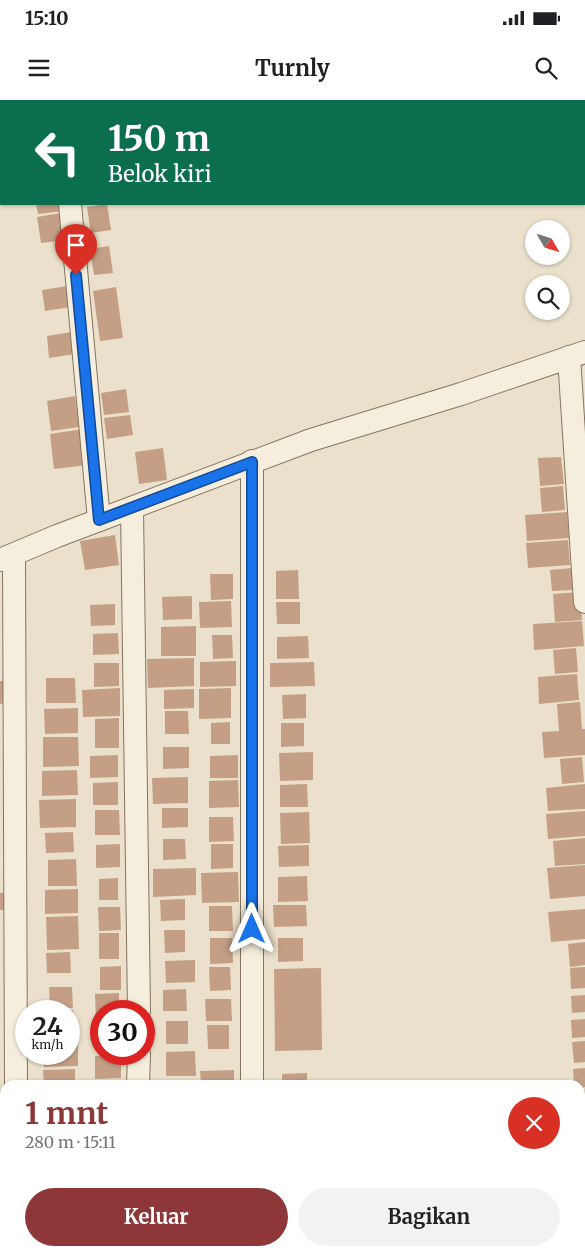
<!DOCTYPE html>
<html lang="id">
<head>
<meta charset="utf-8">
<style>
  :root { --surface:#fff; --page:#f2f2f2; --text:#202124; --muted:#757577; --accent:#8d3739 }
  body { margin:0; font-family:Merriweather,serif; background:var(--page); color:var(--text); height:100vh; display:flex; flex-direction:column; font-size:19px; white-space:nowrap }
  * { box-sizing:border-box; margin:0 }
  p { font-size:16px; color:var(--muted) }
  .icon { flex:none; width:28px; height:28px; fill:none; stroke:currentColor; stroke-width:2; stroke-linecap:round; stroke-linejoin:round }
  .map { position:relative; flex:1; overflow:hidden }
  .drawer { position:absolute; left:0px; top:980px; width:585px; height:176px; display:flex; flex-direction:column; background:var(--surface); border-radius:15px 15px 0 0; box-shadow:0 1px 4px #0004 }
  .drawer>* { flex:none }
  .guide { position:absolute; left:0px; top:0px; width:585px; height:105px; box-shadow:0 1px 4px #0004; background:#0b6e4f; color:#fff; overflow:hidden }
  .needle { width:32px; rotate:129deg }
  .buttons { position:absolute; left:525px; top:120px; display:grid; gap:10px }
  .buttons a { display:grid; place-items:center; width:45px; height:45px; border-radius:50%; background:var(--surface); box-shadow:0 1px 4px #0004; font-size:25px }
  .speed { position:absolute; left:15px; top:900px; display:flex; gap:10px; font-size:25px; font-weight:700; text-align:center }
  .speed>* { display:grid; place-content:center; width:65px; height:65px; border-radius:50%; background:var(--surface); box-shadow:0 1px 4px #0004; line-height:1 }
  .speed small { font-size:12px; font-weight:400 }
  .speed .limit { border:8px solid #d22; background:#fff; color:#111 }
  .pin { position:absolute; display:grid; place-items:center; width:42px; height:42px; color:#fff; margin:-51px -21px; border-radius:50% 50% 50% 0; rotate:-45deg; box-shadow:0 0 5px #0007 }
  .pin .icon { rotate:45deg }
  .me { position:absolute; width:55px; margin:-28px; rotate:0deg; stroke-linejoin:round; filter:drop-shadow(0 0 4px #0008) }
  .turn { display:flex; align-items:center; gap:18px; height:105px; padding:0 25px; font-size:22px }
  .turn .icon { width:65px; height:65px; stroke-width:2.5 }
  .turn b { display:block; font-size:35px; line-height:42px }
  .round { display:grid; place-items:center; flex:none; width:52px; height:52px; border-radius:26px; background:var(--page) }
  .head { display:flex; align-items:center; justify-content:space-between; height:85px; padding:0 25px }
  h1 { font-size:30px; font-weight:700; line-height:38px; color:var(--accent) }
  .action { display:flex; gap:10px; margin-top:auto; padding:10px 25px }
  .action a { flex:1; height:58px; border-radius:30px; background:var(--accent); color:#fff; font-size:20px; font-weight:700; line-height:58px; text-align:center }
  .action a+a { background:var(--page); color:var(--text) }
  .status { display:flex; justify-content:space-between; align-items:center; height:35px; padding:0 25px; background:var(--surface); direction:ltr }
  .status svg { height:14px; fill:currentColor }
  header { display:flex; justify-content:space-between; align-items:center; height:65px; padding:0 25px; background:var(--surface); font-size:22px; font-weight:700 }
  .map>svg:first-child { display:block }
  .building { fill:#c49f85 }
  .lines { fill:none; stroke-linecap:round; stroke-linejoin:round }
  .street-casing { stroke:#857461; stroke-width:24 }
  .street { stroke:#f6eedd; stroke-width:22 }
  .route-casing { stroke:#114b97; stroke-width:12 }
  .route { stroke:#1a73e8; stroke-width:9 }
</style>
</head>
<body>
<div class="status"><b>15:10</b><svg viewBox="0 0 49 12"><path d="M0 12V9h3v3zM5 12V6h3v6zM10 12V3h3v9zM15 12V0h3v12zM26 1h20v11H26zM47 4h2v5h-2z"/></svg></div>
<header><svg class="icon" aria-label="menu" viewBox="0 0 24 24"><path d="M4 6h16M4 12h16M4 18h16"/></svg>Turnly<svg class="icon" aria-label="search" viewBox="0 0 24 24"><circle cx="10" cy="10" r="6"/><path d="M15 15l6 6"/></svg></header>
<div class="map">
<svg width="585" height="1156" viewBox="0 0 585 1156">
  <rect width="100%" height="100%" fill="#eae0cb"/>
  <!-- building -->
  <g class="building">
    <polygon points="36,104 62,104 63,111 38,114"/>
    <polygon points="107,104 111,130 91,133 87,107"/>
    <polygon points="61,113 65,140 41,143 37,117"/>
    <polygon points="109,146 113,173 94,175 90,149"/>
    <polygon points="68,186 71,207 45,211 42,190"/>
    <polygon points="116,187 123,238 100,241 93,191"/>
    <polygon points="72,232 75,254 49,258 47,236"/>
    <polygon points="126,289 129,312 104,315 101,293"/>
    <polygon points="75,296 79,327 51,331 47,301"/>
    <polygon points="130,315 133,335 107,339 104,318"/>
    <polygon points="83,329 88,365 54,369 50,334"/>
    <polygon points="163,348 167,380 139,384 135,352"/>
    <polygon points="561,357 564,384 540,386 538,358"/>
    <polygon points="563,386 565,410 542,412 540,388"/>
    <polygon points="567,412 569,438 527,441 525,415"/>
    <polygon points="115,435 119,465 85,470 80,441"/>
    <polygon points="568,440 570,465 528,468 526,443"/>
    <polygon points="572,468 573,490 552,491 550,470"/>
    <polygon points="298,470 299,499 276,499 276,471"/>
    <polygon points="210,474 233,474 233,499 211,500"/>
    <polygon points="580,492 582,520 555,522 553,494"/>
    <polygon points="192,496 192,519 163,520 162,497"/>
    <polygon points="231,501 232,527 200,528 199,502"/>
    <polygon points="276,502 300,502 300,524 277,524"/>
    <polygon points="115,504 115,525 91,526 90,505"/>
    <polygon points="582,521 584,546 534,550 533,524"/>
    <polygon points="196,526 196,556 161,556 161,527"/>
    <polygon points="118,533 119,554 93,555 93,534"/>
    <polygon points="212,535 232,535 233,558 213,559"/>
    <polygon points="308,536 309,558 277,559 277,537"/>
    <polygon points="576,548 578,572 555,574 553,550"/>
    <polygon points="194,558 194,586 148,588 147,559"/>
    <polygon points="236,561 236,586 200,587 200,562"/>
    <polygon points="314,562 315,586 270,587 270,563"/>
    <polygon points="94,563 119,563 119,586 94,587"/>
    <polygon points="577,574 579,600 539,604 538,577"/>
    <polygon points="46,578 75,578 76,603 46,603"/>
    <polygon points="0,581 4,581 5,603 0,604"/>
    <polygon points="120,588 120,616 83,617 82,590"/>
    <polygon points="231,588 231,618 199,619 199,589"/>
    <polygon points="194,589 194,608 164,609 164,590"/>
    <polygon points="306,594 306,618 283,619 282,595"/>
    <polygon points="580,602 582,629 585,629 585,655 544,658 542,632 559,631 557,604"/>
    <polygon points="78,608 78,633 45,634 44,609"/>
    <polygon points="165,611 188,611 189,634 165,634"/>
    <polygon points="119,618 119,648 95,648 95,619"/>
    <polygon points="230,622 230,644 211,644 211,623"/>
    <polygon points="281,623 304,623 304,646 281,647"/>
    <polygon points="43,637 78,637 79,666 43,667"/>
    <polygon points="163,647 189,647 189,668 163,669"/>
    <polygon points="313,652 313,680 280,681 279,653"/>
    <polygon points="118,655 118,677 90,678 90,656"/>
    <polygon points="238,655 238,678 210,678 210,656"/>
    <polygon points="582,657 584,682 562,684 560,659"/>
    <polygon points="77,670 78,695 42,696 42,671"/>
    <polygon points="188,677 188,703 153,704 152,678"/>
    <polygon points="238,680 239,707 209,708 209,681"/>
    <polygon points="118,682 118,705 93,705 93,683"/>
    <polygon points="307,684 308,707 280,707 280,685"/>
    <polygon points="585,684 585,709 548,711 546,688"/>
    <polygon points="76,699 76,727 40,728 39,700"/>
    <polygon points="162,708 188,708 188,727 162,728"/>
    <polygon points="95,710 119,710 120,735 95,735"/>
    <polygon points="585,711 585,736 548,739 546,714"/>
    <polygon points="309,712 310,743 281,744 280,713"/>
    <polygon points="209,717 233,717 234,741 209,742"/>
    <polygon points="73,732 74,752 46,753 45,733"/>
    <polygon points="585,738 585,764 555,766 553,741"/>
    <polygon points="163,739 185,739 186,759 163,760"/>
    <polygon points="120,744 120,767 96,768 96,745"/>
    <polygon points="211,744 233,744 233,768 211,769"/>
    <polygon points="309,745 309,766 279,767 278,746"/>
    <polygon points="76,759 77,786 48,786 48,760"/>
    <polygon points="585,765 585,796 550,799 547,768"/>
    <polygon points="196,768 196,795 153,797 153,769"/>
    <polygon points="238,772 239,802 202,803 201,773"/>
    <polygon points="307,776 308,801 278,802 278,777"/>
    <polygon points="118,778 118,800 99,800 99,779"/>
    <polygon points="78,789 78,813 45,814 45,790"/>
    <polygon points="10,792 11,810 0,810 0,793"/>
    <polygon points="185,799 185,820 161,821 160,800"/>
    <polygon points="273,805 306,805 307,826 274,827"/>
    <polygon points="209,806 232,806 233,831 209,831"/>
    <polygon points="98,807 120,807 121,830 99,831"/>
    <polygon points="585,809 585,839 551,842 548,812"/>
    <polygon points="78,816 79,849 47,850 46,817"/>
    <polygon points="164,830 185,830 185,852 165,853"/>
    <rect x="99" y="833" width="20" height="26"/>
    <polygon points="210,838 232,838 233,863 210,864"/>
    <polygon points="278,838 303,838 303,861 278,862"/>
    <polygon points="585,842 585,865 570,867 568,844"/>
    <polygon points="70,852 71,873 47,873 46,853"/>
    <polygon points="195,860 195,882 166,883 165,861"/>
    <polygon points="121,866 121,890 100,890 100,867"/>
    <polygon points="209,867 230,867 231,890 210,891"/>
    <polygon points="585,867 585,888 571,889 570,868"/>
    <polygon points="321,868 322,950 275,951 274,869"/>
    <polygon points="49,887 72,887 73,908 50,908"/>
    <polygon points="186,889 187,911 163,911 163,890"/>
    <polygon points="119,893 119,911 101,911 101,919 96,920 95,894"/>
    <polygon points="585,895 585,912 572,913 571,896"/>
    <polygon points="205,899 231,899 232,921 206,921"/>
    <rect x="69" y="910" width="4" height="23"/>
    <polygon points="585,919 585,937 572,938 571,920"/>
    <rect x="166" y="921" width="22" height="23"/>
    <polygon points="207,925 229,925 229,949 208,949"/>
    <rect x="94" y="929" width="7" height="20"/>
    <polygon points="69,941 78,941 78,966 44,967 43,954 69,954"/>
    <polygon points="585,941 585,962 574,963 572,942"/>
    <polygon points="195,951 196,976 166,976 166,952"/>
    <polygon points="95,956 121,956 121,978 95,979"/>
    <polygon points="585,968 585,987 580,988 580,985 574,985 573,969"/>
    <polygon points="75,969 75,985 44,985 43,970"/>
    <polygon points="234,970 234,985 201,985 200,971"/>
    <polygon points="307,973 307,985 282,985 282,974"/>
    <polygon points="188,982 189,985 162,985 162,983"/>
    <rect x="580" y="991" width="5" height="20"/>
    <polygon points="585,1015 585,1035 580,1035 580,1016"/>
    <rect x="580" y="1039" width="5" height="20"/>
    <polygon points="585,1063 585,1083 580,1083 580,1064"/>
    <polygon points="0,1072 4,1072 5,1105 0,1105"/>
    <rect x="580" y="1088" width="5" height="20"/>
    <rect x="580" y="1111" width="5" height="20"/>
    <polygon points="580,1135 585,1135 585,1155 579,1155"/>
    <polygon points="47,1151 69,1151 70,1156 47,1156"/>
    <rect x="158" y="1151" width="25" height="5"/>
  </g>
  <g class="lines">
    <defs>
      <g id="street">
        <polyline points="61,0 62,1"/>
        <polyline points="70,104 99,420"/>
        <polyline points="569,257 585,502"/>
        <polyline points="132,409 139,911"/>
        <polyline points="14,455 16,985"/>
        <polyline points="0,460 57,436 311,340 461,294 585,252"/>
        <polyline points="138,985 139,954"/>
        <polyline points="252,985 252,361"/>
        <polyline points="138,1151 138,1156"/>
        <polyline points="16,1156 16,1151"/>
        <polyline points="252,1156 252,1151"/>
      </g>
    </defs>
    <!-- street casing -->
    <use href="#street" class="street-casing"/>
    <!-- street -->
    <use href="#street" class="street"/>
  </g>
  <g class="lines">
    <defs>
      <polyline id="route" points="76,175 99,420 252,362 252,829"/>
    </defs>
    <!-- route casing -->
    <use href="#route" class="route-casing"/>
    <!-- route -->
    <use href="#route" class="route"/>
  </g>
</svg>
<div class="buttons">
<a><svg class="needle" viewBox="-14 -14 28 28"><path d="M0-13l5 13h-10z" fill="#e53935"/><path d="M0 13l5-13h-10z" fill="#757577"/></svg></a>
<a><svg class="icon" aria-label="search" viewBox="0 0 24 24"><circle cx="10" cy="10" r="6"/><path d="M15 15l6 6"/></svg></a>
</div>
<div class="speed"><div>24<small>km/h</small></div><div class="limit">30</div></div>
<div class="pin" style="left:76px;top:175px;background:#d93025"><svg class="icon" aria-label="arrive" viewBox="0 0 24 24"><path d="M6 21V4h12l-3 4 3 4H6"/></svg></div>
<svg class="me" style="left:252px;top:829px" viewBox="-20 -20 40 40"><path d="M0-17L14 15 0 8-14 15z" fill="#1a73e8" stroke="#fff" stroke-width="4"/></svg>
<div class="guide">
<div class="turn"><svg class="icon" aria-label="left" viewBox="0 0 24 24"><path d="M17 20v-9H6M10 6l-5 5 5 5"/></svg><div><b>150 m</b>Belok kiri</div></div>
</div>
<section class="drawer">
<div class="head"><div><h1>1 mnt</h1><p>280 m · 15:11</p></div><a class="round" style="background:#d93025;color:#fff"><svg class="icon" aria-label="close" viewBox="0 0 24 24"><path d="M6 6l12 12M18 6L6 18"/></svg></a></div>
<div class="action"><a>Keluar</a><a>Bagikan</a></div>
</section>
</div>
</body>
</html>
